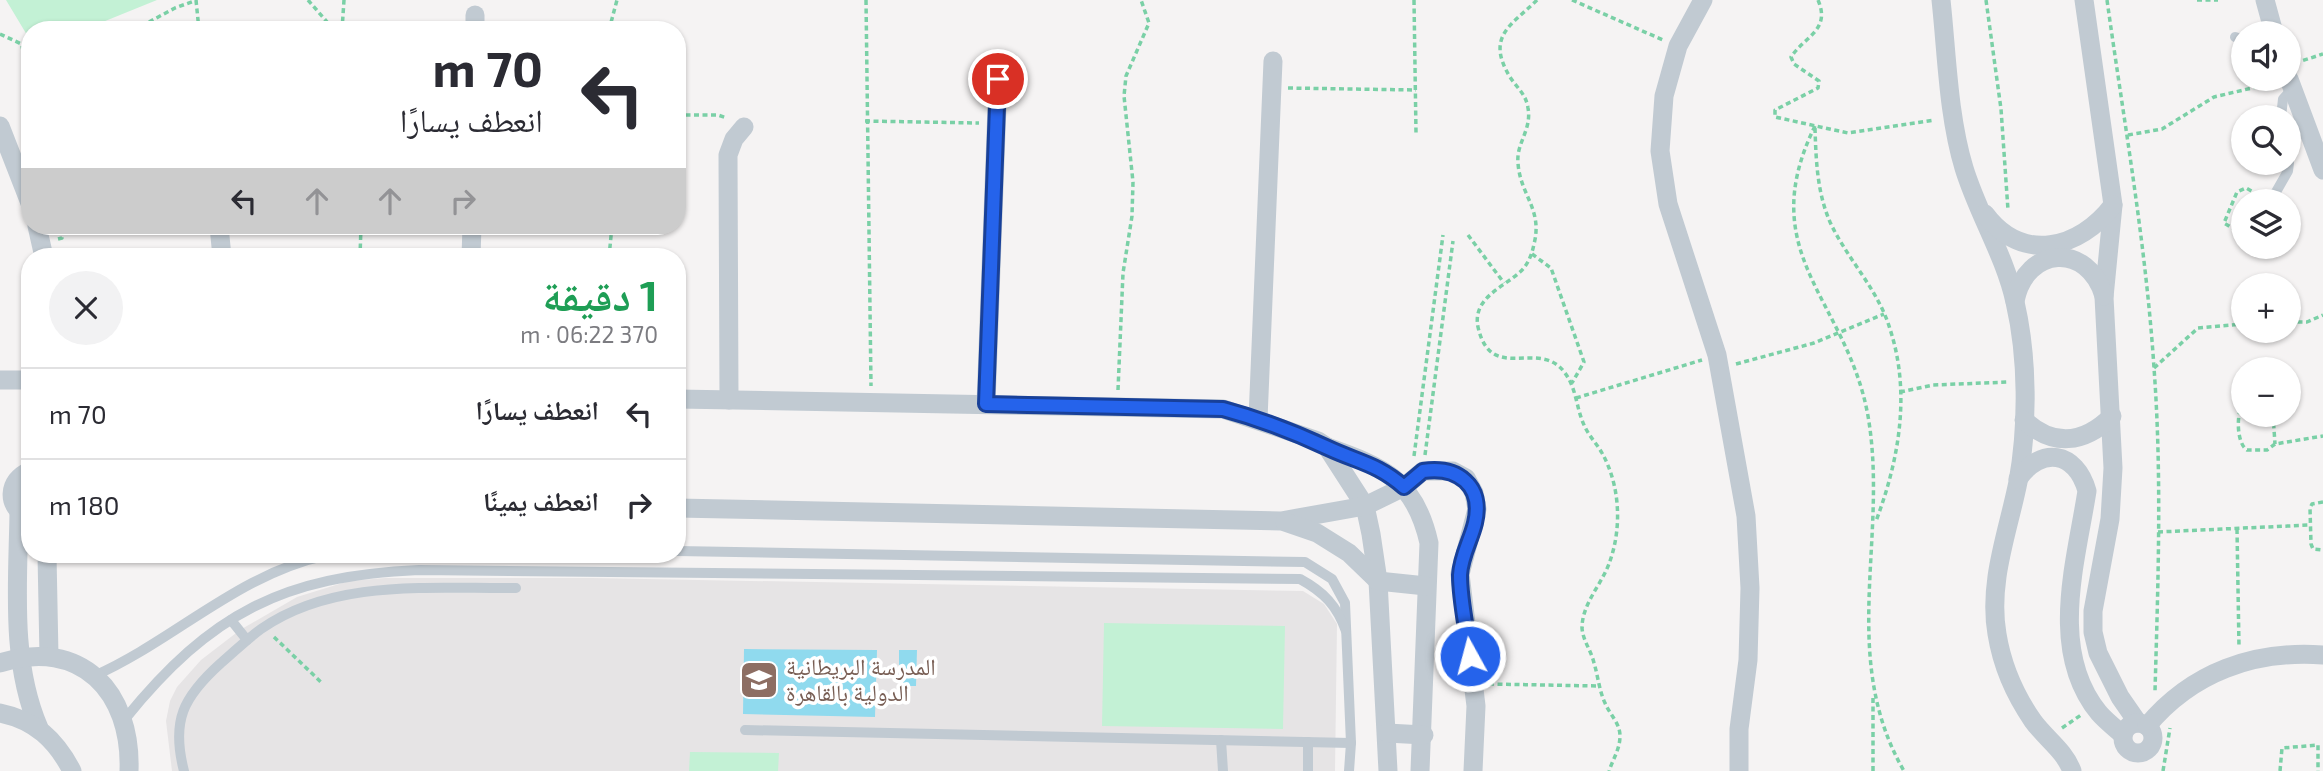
<!DOCTYPE html>
<html lang="ar">
<head>
<meta charset="utf-8">
<style>
  :root { --surface:#fff; --page:#f2f2f3; --text:#2b2b33; --muted:#7c7c81; --line:#e1e1e2 }
  body { margin:0; font-family:"Exo 2","Noto Naskh Arabic",sans-serif; background:var(--page); color:var(--text); direction:rtl; height:100vh; display:flex; flex-direction:column; font-size:26px; white-space:nowrap }
  * { box-sizing:border-box; margin:0 }
  p { font-size:23px; color:var(--muted) }
  .icon { flex:none; width:38px; height:38px; fill:none; stroke:currentColor; stroke-width:2; stroke-linecap:round; stroke-linejoin:round }
  .map { position:relative; flex:1; overflow:hidden; direction:ltr }
  .side { position:absolute; left:21px; top:248px; width:665px; height:315px; display:flex; flex-direction:column; background:var(--surface); border-radius:28px; box-shadow:0 2px 5px #0004; direction:rtl }
  .side>* { flex:none }
  .top-card { position:absolute; left:21px; top:21px; width:665px; height:214px; border-radius:28px; box-shadow:0 2px 5px #0004; direction:rtl; background:#fff; color:var(--text); overflow:hidden }
  .fabs { position:absolute; left:2231px; top:21px; display:grid; gap:14px }
  .fabs a { display:grid; place-items:center; width:70px; height:70px; border-radius:50%; background:var(--surface); box-shadow:0 2px 5px #0004; font-size:35px }
  .pin { position:absolute; display:grid; place-items:center; width:60px; height:60px; color:#fff; margin:-30px; border:4px solid #fff; border-radius:50%; box-shadow:0 2px 7px #0007 }
  .me { position:absolute; width:77px; margin:-38px; rotate:353deg; stroke-linejoin:round; filter:drop-shadow(0 0 5px #0008) }
  .turn { display:flex; align-items:center; gap:24px; height:147px; padding:0 28px; font-size:32px }
  .turn .icon { width:91px; height:91px; stroke-width:2.5 }
  .turn b { display:block; font-size:49px; line-height:60px }
  .lanes { display:flex; align-items:center; height:66px; padding:0 28px; background:#0003; justify-content:center; gap:35px; direction:ltr }
  .lanes .off { opacity:.35 }
  .round { display:grid; place-items:center; flex:none; width:74px; height:74px; border-radius:37px; background:var(--page) }
  .headline { display:flex; align-items:center; justify-content:space-between; height:119px; padding:0 28px }
  h1 { font-size:42px; font-weight:700; line-height:52px; color:#1e9e55 }
  ul { padding:0; list-style:none }
  li { display:flex; align-items:center; gap:21px; height:91px; padding:0 28px; border-top:2px solid var(--line) }
  li div { flex:1 }
  li b { display:block; font-size:26px }
  li em { font-style:normal }
  .map>svg:first-child { display:block }
  .education { fill:#e6e4e5 }
  .green { fill:#c3f1d5 }
  .water { fill:#90daee }
  .lines { fill:none; stroke-linecap:round; stroke-linejoin:round }
  .path { stroke:#7ad0a6; stroke-width:3.5; stroke-dasharray:5 3.5; stroke-linecap:butt }
  .service { stroke:#c1cad2; stroke-width:10 }
  .minor { stroke:#c1cad2; stroke-width:19 }
  .route-casing { stroke:#184099; stroke-width:18 }
  .route { stroke:#2563eb; stroke-width:12 }
  .labels { text-anchor:middle; stroke-width:7; stroke-linejoin:round; paint-order:stroke }
  .education-label { font-size:23px; fill:#785e54; stroke:#fff; text-anchor:start }
</style>
</head>
<body>
<div class="map">
<svg width="2323" height="771" viewBox="0 0 2323 771">
  <rect width="100%" height="100%" fill="#f5f3f3"/>
  <!-- education -->
  <polygon class="education" points="385,578 592,578 1303,591 1324,604 1337,624 1335,771 172,771 166,721 170,701 177,687 201,660 240,630 297,597 349,581"/>
  <!-- green -->
  <g class="green">
    <polygon points="6,0 157,0 83,30 30,30 30,40"/>
    <polygon points="1104,623 1285,626 1283,729 1102,726"/>
    <polygon points="690,752 779,753 778,771 689,771"/>
  </g>
  <!-- water -->
  <g class="water">
    <polygon points="744,649 877,650 875,717 743,714"/>
    <polygon points="899,650 917,650 916,686 899,686"/>
  </g>
  <g class="lines">
    <!-- path -->
    <g class="path">
      <polyline points="196,0 199,30"/>
      <polyline points="308,0 334,30"/>
      <polyline points="866,0 871,386"/>
      <polyline points="1414,0 1416,133"/>
      <path d="M 1537,0 C 1512,25 1485,36 1510,77 C 1517,88 1526,94 1528,108 C 1532,130 1516,143 1518,163 C 1520,195 1543,209 1534,244 C 1532,254 1528,265 1520,272 C 1504,287 1472,298 1478,327 C 1491,385 1539,337 1565,373 C 1577,389 1576,409 1585,427 C 1589,436 1597,444 1602,453 C 1620,485 1622,527 1610,561 C 1603,583 1582,603 1582,628 C 1583,641 1591,650 1594,663 C 1598,676 1599,690 1605,703 C 1610,715 1620,723 1620,736 C 1620,749 1613,759 1609,771"/>
      <polyline points="1572,0 1663,40"/>
      <path d="M 1818,0 C 1831,30 1805,36 1791,57 L 1794,64 L 1819,81 L 1818,88 L 1775,110 L 1775,117 L 1848,133 L 1935,120"/>
      <polyline points="1986,0 2001,109 2008,210"/>
      <path d="M 2107,0 C 2124,122 2146,245 2154,368 C 2162,476 2158,584 2155,691"/>
      <polyline points="2197,0 2218,0"/>
      <polyline points="134,30 175,8 197,0"/>
      <polyline points="342,30 344,0"/>
      <polyline points="609,30 617,0"/>
      <polyline points="0,34 30,48"/>
      <polyline points="22,46 30,85"/>
      <polyline points="2295,63 2323,54"/>
      <polyline points="1288,88 1416,90"/>
      <polyline points="677,115 718,115 727,118"/>
      <polyline points="865,121 979,123"/>
      <path d="M 1815,126 C 1752,254 1847,299 1868,416 C 1889,537 1838,657 1904,771"/>
      <path d="M 1815,128 C 1816,160 1817,192 1830,222 C 1847,259 1878,289 1890,329 C 1911,393 1899,460 1876,521"/>
      <polyline points="2128,135 2162,129 2214,97 2273,83"/>
      <polyline points="1468,235 1504,283"/>
      <polyline points="2244,235 2224,223 2237,192 2246,188 2264,198"/>
      <polyline points="58,239 62,238 64,226"/>
      <polyline points="1532,254 1551,268 1584,362 1572,383"/>
      <polyline points="360,257 361,226"/>
      <polyline points="609,257 612,226"/>
      <polyline points="2289,322 2307,322 2323,315"/>
      <polyline points="1736,364 1814,343 1884,314"/>
      <polyline points="2154,368 2198,328 2244,324"/>
      <polyline points="1118,390 1123,273 1132,216 1133,182 1124,96 1126,76 1149,23 1141,0"/>
      <polyline points="1900,392 1933,385 2009,382"/>
      <polyline points="1576,398 1702,360"/>
      <path d="M 2244,402 C 2236,411 2236,443 2247,450 L 2267,450 L 2275,444 L 2323,436"/>
      <polyline points="2273,415 2275,444"/>
      <polyline points="1425,455 1453,241"/>
      <polyline points="1414,456 1443,235"/>
      <polyline points="2323,502 2312,504 2310,508 2311,544 2313,549 2323,550"/>
      <polyline points="2237,529 2239,647"/>
      <polyline points="2158,532 2310,525"/>
      <polyline points="274,637 323,684"/>
      <polyline points="1489,684 1599,686"/>
      <polyline points="2062,728 2081,715"/>
      <polyline points="1873,771 1873,696"/>
      <polyline points="2163,771 2170,728"/>
      <polyline points="2280,771 2282,748 2318,745 2318,771"/>
    </g>
    <!-- service -->
    <g class="service">
      <polyline points="2235,37 2244,40"/>
      <polyline points="2281,117 2283,99 2292,89"/>
      <polyline points="2289,143 2289,159"/>
      <polyline points="2276,192 2288,171 2289,163"/>
      <polyline points="677,551 1305,562 1332,579 1345,603 1351,743 1349,771"/>
      <polyline points="231,620 247,640"/>
      <path d="M 94,676 C 175,640 238,574 327,555"/>
      <path d="M 125,719 C 211,613 283,576 419,570 L 1300,579 C 1324,592 1337,606 1346,631"/>
      <polyline points="745,730 1351,743"/>
      <polyline points="1221,740 1223,771"/>
      <path d="M 184,771 C 171,721 183,697 221,663 C 234,652 247,639 261,629 C 334,578 432,589 516,588"/>
      <polyline points="1308,771 1308,742"/>
    </g>
    <!-- minor -->
    <g class="minor">
      <polyline points="1703,0 1678,46 1664,96 1660,151 1668,204 1717,355 1746,516 1750,588 1748,660 1739,729 1739,771"/>
      <path d="M 1941,0 C 1947,55 1948,115 1964,168 C 1978,214 2005,256 2015,302 C 2028,358 2028,426 2018,482 C 2008,532 1988,582 1997,634 C 2002,665 2015,695 2033,721 C 2046,739 2064,750 2072,771"/>
      <polyline points="2084,0 2113,205 2104,297 2113,468 2110,519 2093,611 2093,632 2098,653 2120,697 2138,723"/>
      <polyline points="2265,0 2274,33"/>
      <polyline points="475,30 475,15"/>
      <polyline points="2289,79 2323,170"/>
      <polyline points="0,126 30,203"/>
      <path d="M 1985,214 C 2022,264 2080,249 2113,205"/>
      <polyline points="37,226 44,257"/>
      <polyline points="219,226 222,257"/>
      <polyline points="471,257 472,226"/>
      <path d="M 2015,301 C 2026,246 2088,242 2104,296"/>
      <polyline points="0,380 27,380"/>
      <polyline points="677,399 1223,409 1318,441 1327,447 1365,506 1371,534 1378,581 1388,771"/>
      <polyline points="729,400 728,155 734,139 744,127"/>
      <polyline points="986,404 998,79"/>
      <polyline points="1258,419 1273,61"/>
      <path d="M 2024,420 C 2053,447 2084,444 2112,416"/>
      <path d="M 1327,447 C 1384,467 1415,480 1429,543 L 1420,771"/>
      <path d="M 2018,479 C 2041,446 2076,451 2087,491 C 2076,562 2048,651 2099,713 C 2106,721 2115,728 2123,735"/>
      <polyline points="677,508 1281,521 1365,506 1404,487 1423,471 1453,471 1466,478 1474,493 1477,509 1460,574 1476,706 1473,771"/>
      <path d="M 19,512 C 18,583 10,661 39,728"/>
      <path d="M 28,517 C 6,507 7,480 30,471"/>
      <polyline points="1285,522 1317,533 1349,553 1378,581 1426,586"/>
      <polyline points="47,555 49,656"/>
      <path d="M 0,663 C 81,637 132,692 129,771"/>
      <path d="M 0,713 C 35,720 56,740 72,771"/>
      <circle cx="2138" cy="738" r="15"/>
      <path d="M 2147,726 C 2192,672 2254,650 2323,655"/>
      <polyline points="1387,733 1424,735"/>
    </g>
  </g>
  <g class="lines">
    <defs>
      <path id="route" d="M 998,79 L 986,404 L 1223,409 C 1260,419 1294,432 1328,448 C 1358,462 1378,464 1404,487 L 1423,471 C 1457,466 1484,485 1475,523 C 1471,540 1461,556 1460,575 C 1460,601 1467,630 1470,656"/>
    </defs>
    <!-- route casing -->
    <use href="#route" class="route-casing"/>
    <!-- route -->
    <use href="#route" class="route"/>
  </g>
  <!-- icons -->
  <defs>
    <symbol id="university-square" viewBox="-11 -11 22 22"><rect x="-9" y="-9" width="18" height="18" rx="4" fill="#8d6e63" stroke="#fff"/><path d="M0-5L7-2L0 1L-7-2ZM-4 1L0 2.5L4 1V4Q0 6-4 4Z" fill="#fff"/></symbol>
  </defs>
  <g fill-rule="evenodd">
    <use href="#university-square" x="737" y="658" width="44" height="44"/>
  </g>
  <g class="labels">
    <!-- education labels -->
    <g class="education-label">
      <text x="786" y="675">المدرسة البريطانية<tspan x="786" dy="26">الدولية بالقاهرة</tspan></text>
    </g>
  </g>
</svg>
<div class="fabs">
<a><svg class="icon" aria-label="sound" viewBox="0 0 24 24"><path d="M4 9h4l5-4v14l-5-4H4zM17 9q2 3 0 6"/></svg></a>
<a><svg class="icon" aria-label="search" viewBox="0 0 24 24"><circle cx="10" cy="10" r="6"/><path d="M15 15l6 6"/></svg></a>
<a><svg class="icon" aria-label="layers" viewBox="0 0 24 24"><path d="M12 4l9 5-9 5-9-5zM3 14l9 5 9-5"/></svg></a>
<a>+</a>
<a>−</a>
</div>
<div class="pin" style="left:998px;top:79px;background:#d93025"><svg class="icon" aria-label="arrive" viewBox="0 0 24 24"><path d="M6 21V4h12l-3 4 3 4H6"/></svg></div>
<svg class="me" style="left:1470px;top:656px" viewBox="-20 -20 40 40"><circle r="17" fill="#2563eb" stroke="#fff" stroke-width="3"/><path d="M0-11L8 9 0 5-8 9z" fill="#fff"/></svg>
<div class="top-card">
<div class="turn"><svg class="icon" aria-label="left" viewBox="0 0 24 24"><path d="M17 20v-9H6M10 6l-5 5 5 5"/></svg><div><b>70 m</b>انعطف يسارًا</div></div>
<div class="lanes"><svg class="icon" aria-label="left" viewBox="0 0 24 24"><path d="M17 20v-9H6M10 6l-5 5 5 5"/></svg><svg class="icon off" aria-label="ahead" viewBox="0 0 24 24"><path d="M12 20V5M6 11l6-6 6 6"/></svg><svg class="icon off" aria-label="ahead" viewBox="0 0 24 24"><path d="M12 20V5M6 11l6-6 6 6"/></svg><svg class="icon off" aria-label="right" viewBox="0 0 24 24"><path d="M7 20v-9h11M14 6l5 5-5 5"/></svg></div>
</div>
<section class="side">
<div class="headline"><div><h1>1 دقيقة</h1><p>370 m · 06:22</p></div><a class="round"><svg class="icon" aria-label="close" viewBox="0 0 24 24"><path d="M6 6l12 12M18 6L6 18"/></svg></a></div>
<ul>
<li><svg class="icon" aria-label="left" viewBox="0 0 24 24"><path d="M17 20v-9H6M10 6l-5 5 5 5"/></svg><div><b>انعطف يسارًا</b></div><em>70 m</em></li>
<li><svg class="icon" aria-label="right" viewBox="0 0 24 24"><path d="M7 20v-9h11M14 6l5 5-5 5"/></svg><div><b>انعطف يمينًا</b></div><em>180 m</em></li>
</ul>
</section>
</div>
</body>
</html>
